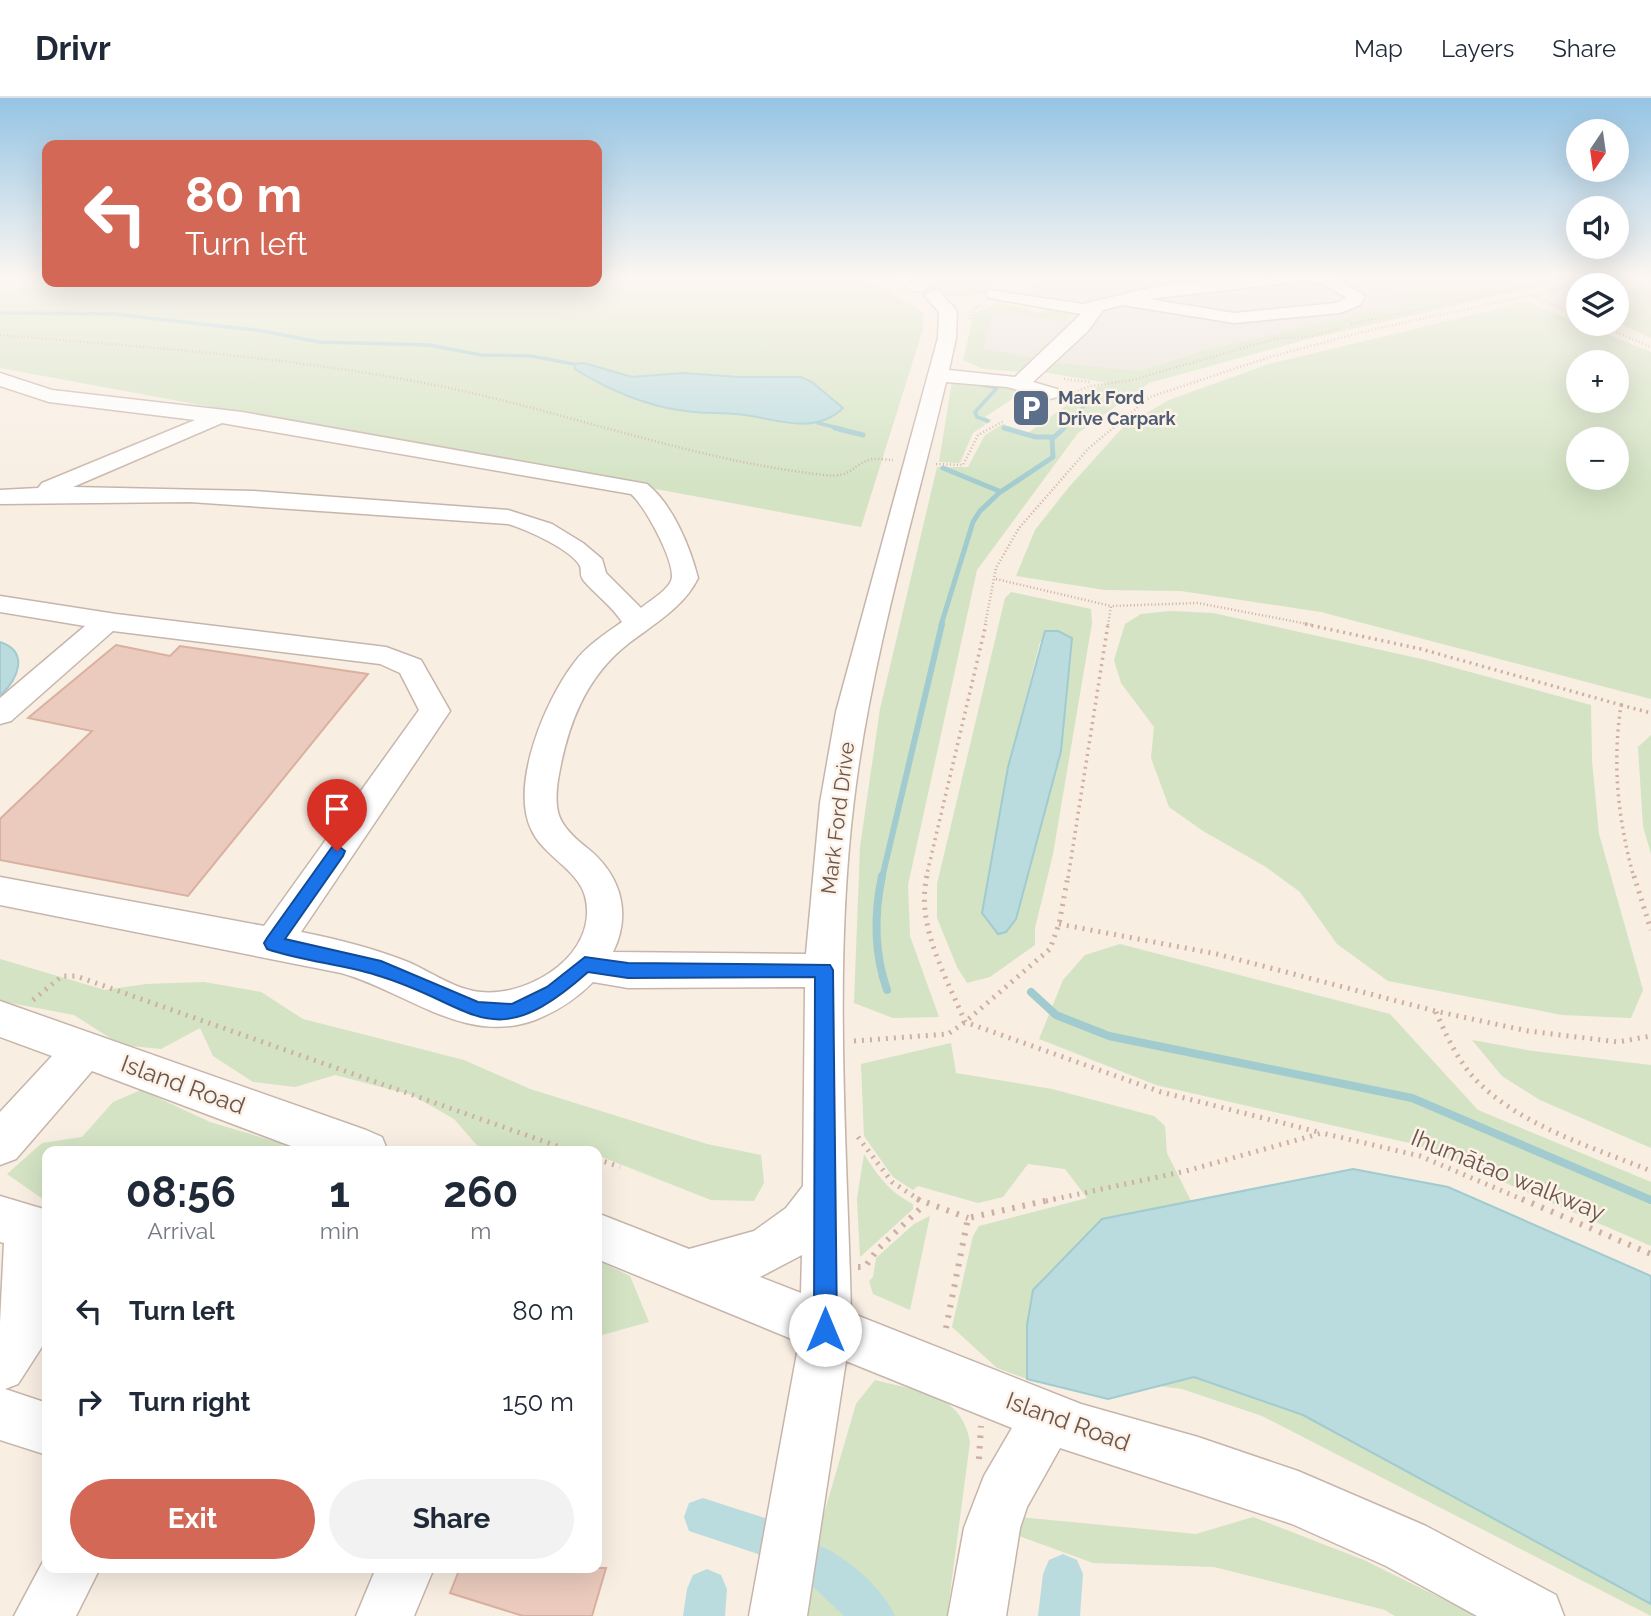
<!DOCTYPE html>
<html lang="en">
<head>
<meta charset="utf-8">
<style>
  :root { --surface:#fff; --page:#f2f2f3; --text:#1f2937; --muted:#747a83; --line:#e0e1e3; --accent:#d36856 }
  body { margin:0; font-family:Raleway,sans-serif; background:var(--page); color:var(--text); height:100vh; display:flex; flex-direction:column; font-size:26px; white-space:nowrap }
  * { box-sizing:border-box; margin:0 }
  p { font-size:23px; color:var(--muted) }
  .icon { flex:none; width:38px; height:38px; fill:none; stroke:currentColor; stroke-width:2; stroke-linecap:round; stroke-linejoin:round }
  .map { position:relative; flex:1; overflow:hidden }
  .drawer { position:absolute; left:42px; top:1048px; width:560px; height:427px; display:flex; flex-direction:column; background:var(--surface); border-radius:14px; box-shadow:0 7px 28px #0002 }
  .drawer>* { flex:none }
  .banner { position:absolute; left:42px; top:42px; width:560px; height:147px; border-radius:14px; box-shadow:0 7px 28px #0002; background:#d36856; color:#fff; overflow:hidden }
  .needle { width:46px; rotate:193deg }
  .tools { position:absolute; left:1566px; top:21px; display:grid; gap:14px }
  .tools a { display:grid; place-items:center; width:63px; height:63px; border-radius:50%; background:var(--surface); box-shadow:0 7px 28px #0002; font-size:35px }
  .pin { position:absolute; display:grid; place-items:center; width:60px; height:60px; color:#fff; margin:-72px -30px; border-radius:50% 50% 50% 0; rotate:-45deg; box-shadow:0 0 7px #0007 }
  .pin .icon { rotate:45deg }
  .me { position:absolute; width:77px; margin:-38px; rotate:0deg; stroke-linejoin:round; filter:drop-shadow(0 0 5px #0008) }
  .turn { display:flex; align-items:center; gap:24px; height:147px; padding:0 28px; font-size:32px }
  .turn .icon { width:91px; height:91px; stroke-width:2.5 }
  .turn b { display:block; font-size:49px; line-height:60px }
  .eta { display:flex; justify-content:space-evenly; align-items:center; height:119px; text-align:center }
  .eta b { font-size:42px; font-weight:700; line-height:49px }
  .cta { display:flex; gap:14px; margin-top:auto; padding:14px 28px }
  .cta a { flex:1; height:80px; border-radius:42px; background:var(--accent); color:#fff; font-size:28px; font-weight:700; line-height:80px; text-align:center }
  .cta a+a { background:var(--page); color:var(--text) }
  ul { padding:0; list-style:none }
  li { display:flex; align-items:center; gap:21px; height:91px; padding:0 28px }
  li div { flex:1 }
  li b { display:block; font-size:26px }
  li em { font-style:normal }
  header { display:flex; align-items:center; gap:42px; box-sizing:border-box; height:98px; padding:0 35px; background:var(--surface); border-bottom:2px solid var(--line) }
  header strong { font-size:33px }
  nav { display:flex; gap:38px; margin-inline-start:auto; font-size:24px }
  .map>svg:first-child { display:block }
  .industrial { fill:#e8e1dc }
  .green { fill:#d3e3c3; fill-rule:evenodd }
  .water { fill:#badcdf; stroke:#a1cbcf; stroke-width:2 }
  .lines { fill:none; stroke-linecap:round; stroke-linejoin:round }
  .stream-far3 { stroke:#a1cbcf; stroke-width:3.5 }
  .stream-far2 { stroke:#a1cbcf; stroke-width:5 }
  .stream-far1 { stroke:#a1cbcf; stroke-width:6 }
  .stream { stroke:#a1cbcf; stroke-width:8 }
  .canal { fill:#badcdf; fill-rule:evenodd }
  .building { fill:#eacbbd; stroke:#dab1a0; stroke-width:2 }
  .minor-casing { stroke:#c7b5ab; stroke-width:3 }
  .path-far3 { stroke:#ceafa1; stroke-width:2.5; stroke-dasharray:1 2.5; stroke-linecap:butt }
  .path-far2 { stroke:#ceafa1; stroke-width:3.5; stroke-dasharray:2 4.5; stroke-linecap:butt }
  .path-far1 { stroke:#ceafa1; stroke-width:5; stroke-dasharray:2 6; stroke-linecap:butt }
  .path { stroke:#ceafa1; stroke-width:6; stroke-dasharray:2.5 8; stroke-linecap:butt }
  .minor { fill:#fff; fill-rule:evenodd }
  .route { fill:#1a73e8; stroke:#114b97; stroke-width:2 }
  .labels { text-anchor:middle; stroke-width:5; stroke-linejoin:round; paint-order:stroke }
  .far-service-label { font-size:18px; font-weight:bold; fill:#4e5e75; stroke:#fcf2e7; text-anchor:start }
  .street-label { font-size:21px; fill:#6c554c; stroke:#fcf2e7 }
  .near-street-label { font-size:24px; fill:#6c554c; stroke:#fcf2e7 }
</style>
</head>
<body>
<header>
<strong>Drivr</strong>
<nav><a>Map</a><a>Layers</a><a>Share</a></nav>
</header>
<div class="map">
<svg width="1651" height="1518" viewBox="0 0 1651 1518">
  <rect width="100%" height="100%" fill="#f8eee2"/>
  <!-- industrial -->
  <polygon class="industrial" points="1059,178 1359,178 1407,205 1206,252 1139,273 1121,274 1048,263 1035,275 987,268 966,252 983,216 994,210 1058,220 1058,202 1030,198 1028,187"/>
  <!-- green -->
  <g class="green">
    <polygon points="0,178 47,178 47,184 597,184 597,178 852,178 877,187 923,215 923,231 861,429 0,270"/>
    <path d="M 925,178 L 988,178 L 996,185 L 988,194 C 968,200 939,202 922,186 Z"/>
    <polygon points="1359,178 1585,178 1308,241 1149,285 1078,335 977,472 908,787 910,838 939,919 893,920 854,905 860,749 880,611 937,369 968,369 985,337 1003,326 1028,335 1086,293 1107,285 1043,274 1056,265 1139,273 1206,252 1406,205"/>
    <polygon points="1651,185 1651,240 1617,224 1617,194"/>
    <path d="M 1527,204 L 1651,254 L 1651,601 L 1321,514 L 1181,493 L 1105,492 L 1016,478 L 1035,432 L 1069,389 L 1124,328 L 1169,302 L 1269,266 ZM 1578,264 L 1617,264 L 1617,303 L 1578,303 ZM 1578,341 L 1617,341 L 1617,380 L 1578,380 Z"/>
    <polygon points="1000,205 1040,215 1046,210 1068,213 1070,216 1066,224 1001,213 992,215 984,251 1035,260 1022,274 983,271 963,262 974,215"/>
    <polygon points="952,283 1027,291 985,319 992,322 973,335 960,365 939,364"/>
    <path d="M 1011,494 L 1091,511 L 1092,525 L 1053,756 L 1035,830 L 1035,847 L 990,879 L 967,885 L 957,869 L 937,820 L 937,786 L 1005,500 ZM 1072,541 L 1061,653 L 1016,821 L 982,815 L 1008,669 L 1040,544 Z"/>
    <polygon points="1170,513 1213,515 1426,562 1591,607 1592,663 1599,736 1643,892 1631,920 1562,917 1388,883 1337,846 1300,794 1266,769 1203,733 1169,709 1151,660 1154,629 1121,585 1114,562 1125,526 1141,516"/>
    <polygon points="1651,637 1651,756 1643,728 1638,649"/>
    <polygon points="1120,846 1390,916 1478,1012 1651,1084 1651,1148 1418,1047 1156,987 1039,941 1063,882 1085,857"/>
    <polygon points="0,861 105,892 146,886 204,884 261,894 303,921 464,962 530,991 707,1046 761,1057 764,1085 754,1103 711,1102 597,1057 597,1054 482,1053 454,1021 412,997 335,977 295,989 253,984 213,958 200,930 161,951 121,947 74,917 0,903"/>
    <polygon points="1472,942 1533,953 1651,967 1651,1050 1540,1002 1502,978"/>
    <polygon points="951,945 956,975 1052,991 1154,1018 1165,1028 1167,1055 1191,1103 1102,1121 1027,1227 1027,1281 997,1270 952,1229 973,1138 979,1128 1087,1100 1065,1071 1028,1066 1003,1099 978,1105 918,1088 913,1092 893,1079 864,1038 861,966"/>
    <polygon points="141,992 210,1024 307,1053 47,1054 47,1104 7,1076 42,1045 82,1039 113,1004"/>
    <path d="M 864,1056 C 878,1078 889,1094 913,1106 L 913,1111 L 860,1159 L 857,1101 Z"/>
    <polygon points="930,1118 910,1212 873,1196 869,1183 873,1179 876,1160 914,1126"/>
    <polygon points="597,1162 630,1178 649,1224 602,1237 597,1233"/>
    <polygon points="1194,1279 1309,1320 1651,1506 1651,1518 1262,1318 1182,1291 1159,1288"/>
    <path d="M 875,1282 C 916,1293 962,1294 970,1344 L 947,1518 L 805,1518 L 821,1426 L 856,1306 Z"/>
    <polygon points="1019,1419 1196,1436 1253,1419 1364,1462 1477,1518 1395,1518 1385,1512 1214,1469 1093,1465 1019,1438"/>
  </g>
  <!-- water -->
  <g class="water">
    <path d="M 584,265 L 632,279 L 683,275 L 739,279 L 801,279 L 812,284 L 843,310 C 815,337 779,322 745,317 C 725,314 705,316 686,313 C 648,309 606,291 575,271 L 574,266 Z"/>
    <polygon points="1045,533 1058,533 1072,540 1061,653 1016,821 1006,834 998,836 982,815 1008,669"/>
    <path d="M 0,544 C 30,554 18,581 0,598 Z"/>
    <polygon points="1353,1071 1448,1089 1651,1178 1651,1506 1303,1317 1194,1279 1108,1301 1027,1281 1027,1227 1033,1192 1102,1121"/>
  </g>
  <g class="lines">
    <!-- stream-far3 -->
    <g class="stream-far3">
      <polyline points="0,215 114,216 263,233 319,244 429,247 481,257 531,258 574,266"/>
      <polyline points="982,287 997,290 975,314 977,319 988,323"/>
      <polyline points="818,325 842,331"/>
      <polyline points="1004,330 1009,331"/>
      <polyline points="1062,331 1094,298 1092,295"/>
    </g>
    <!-- stream-far2 -->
    <g class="stream-far2">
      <polyline points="835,330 863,337"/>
      <polyline points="1004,330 1036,339 1053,339"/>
      <polyline points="943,370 999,393"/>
      <polyline points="941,527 973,424 980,413 999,395 1053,359 1052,341 1064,330"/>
    </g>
    <!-- stream-far1 -->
    <polyline class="stream-far1" points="882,780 942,526"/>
    <!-- stream -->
    <g class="stream">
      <path d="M 882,778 C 874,816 874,855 887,892"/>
      <polyline points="1031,894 1056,917 1109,938 1412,1000 1651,1102"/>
    </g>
    <!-- canal -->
    <g class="canal">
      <polygon points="703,1400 790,1428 796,1442 790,1456 776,1462 689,1433 684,1419 689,1405"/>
      <path d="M 820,1448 C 847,1459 883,1491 895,1518 L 844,1518 L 806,1482 L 800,1468 L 806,1454 Z"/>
      <polygon points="1063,1456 1077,1462 1083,1476 1080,1518 1038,1518 1043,1476 1049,1462"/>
      <polygon points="707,1471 721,1477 727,1491 725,1518 683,1518 687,1491 693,1477"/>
    </g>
  </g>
  <!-- building -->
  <g class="building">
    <polygon points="116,547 170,558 180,548 368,576 188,798 0,762 0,721 92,633 28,620"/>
    <polygon points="460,1470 606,1470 592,1518 523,1518 450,1495"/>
  </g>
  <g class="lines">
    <defs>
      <g id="minor">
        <polygon points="888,178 909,178 928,189 925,193 913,193"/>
        <path d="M 1257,178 L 1333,178 L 1365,198 L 1360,207 L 1340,215 L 1234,225 L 1123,207 L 1103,212 L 1088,233 L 1033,284 L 1057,291 L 1060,295 L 1057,299 L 1050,301 L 1007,289 L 946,284 C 913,422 871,561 854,702 C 833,871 847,1045 851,1215 L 1081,1306 L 1198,1339 L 1298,1373 L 1426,1428 L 1556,1497 L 1564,1518 L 1477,1518 L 1386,1468 L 1292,1426 L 1060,1350 L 1027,1409 L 1020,1430 L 1006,1518 L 948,1518 L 964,1430 L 984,1378 L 1012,1330 L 846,1263 L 807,1518 L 749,1518 L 799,1244 L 597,1161 L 597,1115 L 689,1151 L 754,1133 L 786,1110 L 803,1088 L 805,889 L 628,890 L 593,884 C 576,901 558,913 535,922 C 465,948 406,893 341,875 L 0,807 L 0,779 L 264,828 L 419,612 L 400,575 L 380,566 L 113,533 L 11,623 L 0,626 L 0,600 L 85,528 L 0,514 L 0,498 L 116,516 L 386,549 L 421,562 L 450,613 L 301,834 C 337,841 373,850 408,864 C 431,874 456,892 481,894 C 531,899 600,855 585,798 C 578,772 544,758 532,733 C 509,688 545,603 574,565 C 586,548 605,536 622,524 C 612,508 596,497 584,483 C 579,477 582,473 580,468 C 571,451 525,431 508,426 L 190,404 L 0,406 L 0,392 L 38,390 L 42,385 L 195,322 L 49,304 L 0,288 L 0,275 L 52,292 L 242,314 L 647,386 C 673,407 690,449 698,480 C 684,509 654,526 629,545 C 585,579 567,628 558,682 C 556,695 555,712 562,724 C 569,736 581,745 592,754 C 622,781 631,817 613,854 L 806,856 L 820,705 L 836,614 L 938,240 L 939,214 L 924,197 L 933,192 L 939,193 L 957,213 L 956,240 L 949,272 L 1015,279 L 1081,216 L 989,200 L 986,196 L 989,192 L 1083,206 L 1163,187 ZM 1304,183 L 1321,185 L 1347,200 L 1336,205 L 1234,215 L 1149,201 ZM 222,325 L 631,396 C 645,408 673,460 672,479 C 671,491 649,503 641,510 L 606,475 L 602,461 L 583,445 L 552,426 L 508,412 L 254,393 L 73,389 ZM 802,1157 L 801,1195 L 760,1179 Z"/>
        <polygon points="0,903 366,1032 382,1039 388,1054 307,1054 92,973 16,1061 0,1067 0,1014 52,958 0,939"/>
        <polygon points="0,1098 47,1112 47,1241 18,1286 5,1291 47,1305 47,1357 0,1342 0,1225 4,1145 0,1144"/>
        <polygon points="47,1456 47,1470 100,1470 76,1518 14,1518"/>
        <polygon points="376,1470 434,1470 414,1518 356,1518"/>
      </g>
    </defs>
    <!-- minor casing -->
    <use href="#minor" class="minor-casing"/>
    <!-- path-far3 -->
    <g class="path-far3">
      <polyline points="1018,184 1033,178"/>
      <polyline points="1579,187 1627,178"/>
      <polyline points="1531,197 1578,218"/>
      <polyline points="970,221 974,211 981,207"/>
      <polyline points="1351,226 1575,178"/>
      <polyline points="1597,226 1651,249"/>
      <path d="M 0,237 C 155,250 311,260 463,293 C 584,320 700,363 824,377 C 854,380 850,367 872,361 C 878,360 887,362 893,362"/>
      <polyline points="1064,281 1090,284"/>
      <polyline points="1071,295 1091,288 1132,282 1278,240 1308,239 1342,229"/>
      <polyline points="936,366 963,367 978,337 1004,323"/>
      <polyline points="996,481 1111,508"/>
      <polyline points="985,527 996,470 1019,430 1088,351 1150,299 1270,259 1374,231 1578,187"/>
      <polyline points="1108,527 1111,508 1198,505 1313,527"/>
    </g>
    <!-- path-far2 -->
    <g class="path-far2">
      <path d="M 1305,526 L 1421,551 L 1621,607 C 1612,667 1618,722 1634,780"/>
      <polyline points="1621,607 1651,615"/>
      <polyline points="926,780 986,526"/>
      <polyline points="1068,780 1108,526"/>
    </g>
    <!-- path-far1 -->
    <g class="path-far1">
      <path d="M 927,778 C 915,827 947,880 965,924 L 1161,994 L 1322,1035"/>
      <polyline points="1634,778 1651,832"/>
      <polyline points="1059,826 1217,856 1435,913 1528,933 1618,944 1651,938"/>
      <polyline points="33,902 62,878 76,878 574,1054"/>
      <path d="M 1436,914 C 1446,937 1457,961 1474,980 C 1518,1027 1592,1049 1651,1073"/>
      <polyline points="854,943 948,936 965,924 1050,851 1059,826 1068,778"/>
      <polyline points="858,1039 892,1084 921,1103"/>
      <polyline points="597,1061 620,1069"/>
      <polyline points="1046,1103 1186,1073 1322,1035 1420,1058 1526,1103"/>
    </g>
    <!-- path -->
    <g class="path">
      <polyline points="917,1101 968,1120"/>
      <polyline points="1522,1101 1651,1156"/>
      <polyline points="858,1169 865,1169 877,1152 925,1106"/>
      <polyline points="946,1230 968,1120 1054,1101"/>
      <polyline points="979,1361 981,1328"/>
    </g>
    <!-- minor -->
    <use href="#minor" class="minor"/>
  </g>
  <!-- sky -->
  <linearGradient id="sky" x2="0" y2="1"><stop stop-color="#95c4e4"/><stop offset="0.46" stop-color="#fcf7f2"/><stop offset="1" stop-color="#fcf7f2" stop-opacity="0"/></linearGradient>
  <rect width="1651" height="390" fill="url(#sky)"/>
  <!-- route -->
  <path class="route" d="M 337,747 L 345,753 L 343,758 L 285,841 L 381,863 L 478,904 L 512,906 L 547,889 L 585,859 L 628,865 L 830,867 L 833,872 L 837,1232 L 833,1240 L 825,1243 L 817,1240 L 814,1232 L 815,879 L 628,880 L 588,874 C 489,962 476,906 376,877 C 340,866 302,863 267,851 L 264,845 L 267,840 L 332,749 Z"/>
  <!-- icons -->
  <defs>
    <symbol id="parking-square" viewBox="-11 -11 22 22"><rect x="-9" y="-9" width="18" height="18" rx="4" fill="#5c6f8a" stroke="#fcf2e7"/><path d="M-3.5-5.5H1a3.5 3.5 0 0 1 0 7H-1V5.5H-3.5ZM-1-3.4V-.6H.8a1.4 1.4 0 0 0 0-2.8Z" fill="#fff"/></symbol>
  </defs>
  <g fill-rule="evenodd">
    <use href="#parking-square" x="1009" y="288" width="44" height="44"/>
  </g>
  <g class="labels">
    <!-- far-service labels -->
    <g class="far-service-label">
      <text x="1058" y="306">Mark Ford<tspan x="1058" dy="21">Drive Carpark</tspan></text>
    </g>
    <!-- street labels -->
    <g class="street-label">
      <text transform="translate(838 720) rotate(-83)" y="7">Mark Ford Drive</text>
    </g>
    <!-- near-street labels -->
    <g class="near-street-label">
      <text transform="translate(183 987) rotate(20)" y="8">Island Road</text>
      <text transform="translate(1508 1077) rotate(22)" y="8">Ihumātao walkway</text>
      <text transform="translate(1068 1324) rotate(20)" y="8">Island Road</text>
    </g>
  </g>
</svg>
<div class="tools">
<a><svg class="needle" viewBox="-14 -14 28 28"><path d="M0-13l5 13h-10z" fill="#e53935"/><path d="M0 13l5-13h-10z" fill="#747a83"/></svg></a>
<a><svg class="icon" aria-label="sound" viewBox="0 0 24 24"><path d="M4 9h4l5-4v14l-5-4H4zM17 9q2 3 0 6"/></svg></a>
<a><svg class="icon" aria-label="layers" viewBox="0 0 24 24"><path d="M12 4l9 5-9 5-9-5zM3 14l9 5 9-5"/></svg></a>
<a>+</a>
<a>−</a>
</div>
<div class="pin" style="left:337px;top:753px;background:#d93025"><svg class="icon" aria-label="arrive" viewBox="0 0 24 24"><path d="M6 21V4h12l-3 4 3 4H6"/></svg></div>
<svg class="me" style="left:825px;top:1232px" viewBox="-20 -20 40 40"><circle r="19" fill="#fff"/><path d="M0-13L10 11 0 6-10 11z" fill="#1a73e8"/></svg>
<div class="banner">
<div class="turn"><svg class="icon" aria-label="left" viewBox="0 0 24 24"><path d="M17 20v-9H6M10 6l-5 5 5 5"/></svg><div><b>80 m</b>Turn left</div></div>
</div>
<section class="drawer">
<div class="eta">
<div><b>08:56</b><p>Arrival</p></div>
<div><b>1</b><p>min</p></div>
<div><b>260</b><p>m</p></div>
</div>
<ul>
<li><svg class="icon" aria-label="left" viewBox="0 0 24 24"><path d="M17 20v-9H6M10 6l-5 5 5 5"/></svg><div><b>Turn left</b></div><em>80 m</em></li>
<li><svg class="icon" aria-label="right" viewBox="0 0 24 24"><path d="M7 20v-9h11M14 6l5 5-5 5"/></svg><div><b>Turn right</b></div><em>150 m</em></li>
</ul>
<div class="cta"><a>Exit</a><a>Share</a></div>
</section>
</div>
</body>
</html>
